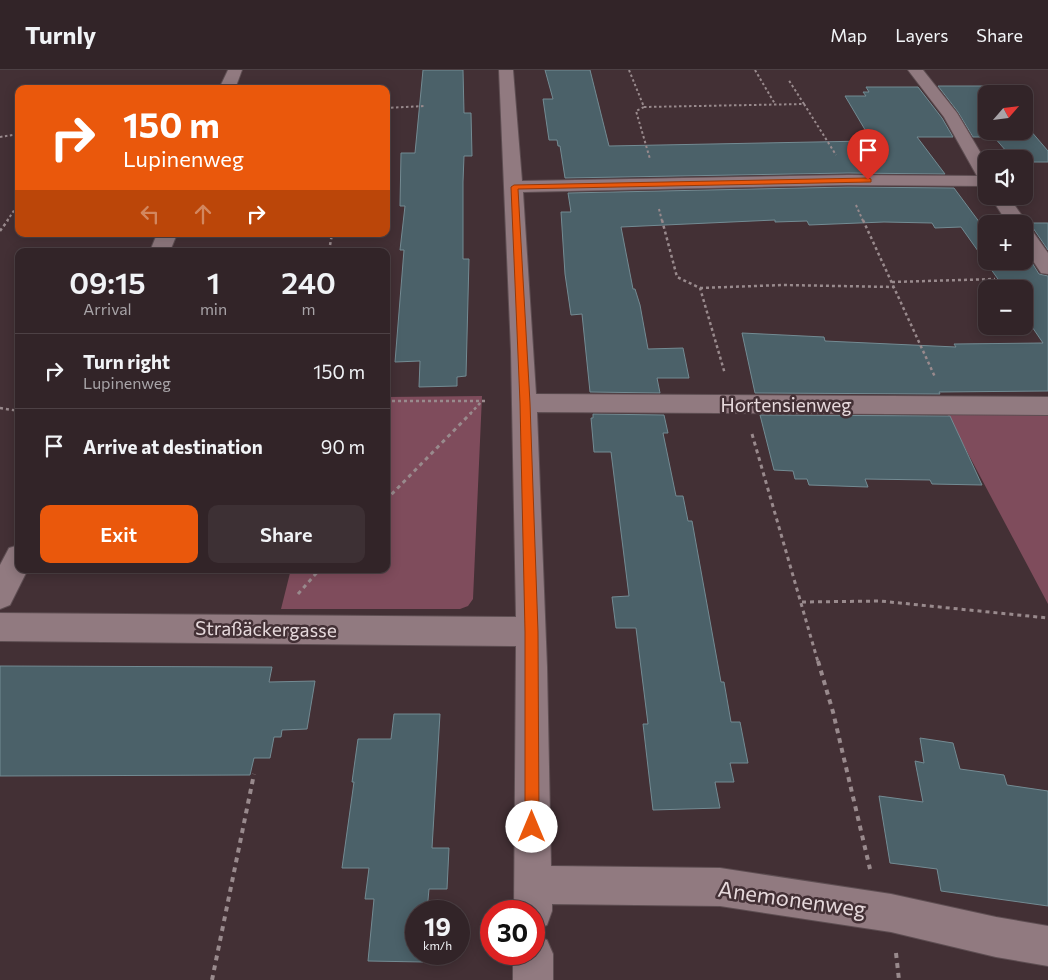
<!DOCTYPE html>
<html lang="en">
<head>
<meta charset="utf-8">
<style>
  :root { --surface:#322428; --page:#3d3034; --text:#f1f3f6; --muted:#a8a4a8; --line:#4d4145; --accent:#ea580c }
  body { margin:0; font-family:Commissioner,sans-serif; background:var(--page); color:var(--text); height:100vh; display:flex; flex-direction:column; font-size:19px; white-space:nowrap }
  * { box-sizing:border-box; margin:0 }
  p { font-size:16px; color:var(--muted) }
  .icon { flex:none; width:28px; height:28px; fill:none; stroke:currentColor; stroke-width:2; stroke-linecap:round; stroke-linejoin:round }
  .map { position:relative; flex:1; overflow:hidden }
  .details { position:absolute; left:15px; top:178px; width:375px; height:325px; display:flex; flex-direction:column; background:var(--surface); border-radius:10px; box-shadow:0 2px 12px #0003,0 0 0 1px var(--line) }
  .details>* { flex:none }
  .hud { position:absolute; left:15px; top:15px; width:375px; height:152px; border-radius:10px; box-shadow:0 2px 12px #0003,0 0 0 1px var(--line); background:#ea580c; color:#fff; overflow:hidden }
  .needle { width:32px; rotate:62deg }
  .tools { position:absolute; left:978px; top:15px; display:grid; gap:10px }
  .tools a { display:grid; place-items:center; width:55px; height:55px; border-radius:10px; background:var(--surface); box-shadow:0 2px 12px #0003,0 0 0 1px var(--line); font-size:25px }
  .speed { position:absolute; left:405px; top:830px; display:flex; gap:10px; font-size:25px; font-weight:700; text-align:center }
  .speed>* { display:grid; place-content:center; width:65px; height:65px; border-radius:50%; background:var(--surface); box-shadow:0 2px 12px #0003,0 0 0 1px var(--line); line-height:1 }
  .speed small { font-size:12px; font-weight:400 }
  .speed .limit { border:8px solid #d22; background:#fff; color:#111 }
  .pin { position:absolute; display:grid; place-items:center; width:42px; height:42px; color:#fff; margin:-51px -21px; border-radius:50% 50% 50% 0; rotate:-45deg; box-shadow:0 0 5px #0007 }
  .pin .icon { rotate:45deg }
  .me { position:absolute; width:55px; margin:-28px; rotate:0deg; stroke-linejoin:round; filter:drop-shadow(0 0 4px #0008) }
  .turn { display:flex; align-items:center; gap:18px; height:105px; padding:0 25px; font-size:22px }
  .turn .icon { width:65px; height:65px; stroke-width:2.5 }
  .turn b { display:block; font-size:35px; line-height:42px }
  .lanes { display:flex; align-items:center; height:48px; padding:0 25px; background:#0003; justify-content:center; gap:25px; direction:ltr }
  .lanes .off { opacity:.35 }
  .eta { display:flex; justify-content:space-evenly; align-items:center; height:85px; text-align:center }
  .eta b { font-size:30px; font-weight:600; line-height:35px }
  .action { display:flex; gap:10px; margin-top:auto; padding:10px 25px }
  .action a { flex:1; height:58px; border-radius:10px; background:var(--accent); color:#fff; font-size:20px; font-weight:600; line-height:58px; text-align:center }
  .action a+a { background:var(--page); color:var(--text) }
  ul { padding:0; list-style:none }
  li { display:flex; align-items:center; gap:15px; height:75px; padding:0 25px; border-top:1px solid var(--line) }
  li div { flex:1 }
  li b { display:block; font-size:19px }
  li em { font-style:normal }
  header { display:flex; align-items:center; gap:30px; box-sizing:border-box; height:70px; padding:0 25px; background:var(--surface); border-bottom:1px solid var(--line) }
  header strong { font-size:24px }
  nav { display:flex; gap:28px; margin-inline-start:auto; font-size:18px }
  .map>svg:first-child { display:block }
  .green { fill:#7f4c5c }
  .building { fill:#4b6169; stroke:#738b93 }
  .lines { fill:none; stroke-linecap:round; stroke-linejoin:round }
  .street-casing { stroke:#5e4e52; stroke-width:2 }
  .path-far3 { stroke:#998a8d; stroke-width:2; stroke-dasharray:2.5 2.5; stroke-linecap:butt }
  .path-far2 { stroke:#998a8d; stroke-width:2.5; stroke-dasharray:3 3; stroke-linecap:butt }
  .path-far1 { stroke:#998a8d; stroke-width:3; stroke-dasharray:4 4; stroke-linecap:butt }
  .path { stroke:#998a8d; stroke-width:4; stroke-dasharray:5 5; stroke-linecap:butt }
  .street { fill:#917a80; fill-rule:evenodd }
  .route { fill:#ea580c; stroke:#983908 }
  .labels { text-anchor:middle; stroke-width:5; stroke-linejoin:round; paint-order:stroke }
  .street-label { font-size:19px; fill:#e6d9dc; stroke:#433035 }
  .near-street-label { font-size:22px; fill:#e6d9dc; stroke:#433035 }
</style>
</head>
<body>
<header>
<strong>Turnly</strong>
<nav><a>Map</a><a>Layers</a><a>Share</a></nav>
</header>
<div class="map">
<svg width="1048" height="910" viewBox="0 0 1048 910">
  <rect width="100%" height="100%" fill="#433035"/>
  <!-- green -->
  <g class="green">
    <polygon points="482,326 473,529 468,536 460,539 281,539 291,499 386,499 386,327"/>
    <polygon points="1048,343 1048,534 947,344"/>
  </g>
  <!-- building -->
  <g class="building">
    <polygon points="423,0 463,0 464,43 471,43 472,86 464,86 463,112 463,189 469,189 466,306 457,307 457,316 419,317 420,291 395,292 404,180 400,180 405,136 400,136 401,83 415,83"/>
    <polygon points="545,0 590,0 609,76 866,71 861,63 867,63 845,26 866,26 863,22 869,22 866,17 918,17 942,48 953,67 917,67 945,104 848,103 565,108 560,76 558,76 557,70 549,70 543,29 553,29"/>
    <polygon points="938,16 984,16 991,24 986,24 986,61 1024,61 1024,53 1048,81 1048,92 1024,92 1024,89 1013,89 994,67 973,67 958,42"/>
    <polygon points="848,117 954,118 980,153 1005,153 986,154 986,191 1024,191 1024,180 1039,204 1048,206 1048,321 939,322 940,324 755,323 742,263 824,267 825,271 956,277 954,274 1043,273 1024,245 1024,219 1005,219 961,157 935,158 932,153 884,152 809,155 807,151 775,152 775,150 621,157 633,219 635,219 640,235 648,279 683,278 689,308 657,308 660,323 590,322 582,244 571,245 565,204 561,142 571,142 568,123"/>
    <polygon points="1030,153 1048,153 1048,180 1033,158 1028,156"/>
    <polygon points="593,344 664,345 668,363 663,363 676,426 683,426 688,451 692,451 721,612 724,612 731,652 740,652 748,693 730,693 734,712 715,712 720,738 653,740 643,654 648,654 636,558 616,558 612,527 629,526 611,382 594,382 591,348 593,348"/>
    <polygon points="760,345 950,346 982,415 932,414 930,410 865,409 868,417 809,415 807,409 795,409 793,401 774,400"/>
    <polygon points="0,596 272,597 269,612 315,611 307,659 282,660 281,667 274,667 270,688 254,688 250,705 0,706"/>
    <polygon points="394,644 440,644 432,778 449,778 447,819 429,819 427,841 416,841 416,884 424,884 423,892 368,891 374,829 365,829 369,798 342,798 354,712 352,712 358,669 391,669"/>
    <polygon points="920,668 953,673 960,699 1004,705 1007,715 1048,721 1048,836 941,821 937,799 890,793 879,726 923,732 915,691 924,693"/>
  </g>
  <g class="lines">
    <defs>
      <g id="street">
        <polygon points="228,0 242,0 235,19 219,19"/>
        <polygon points="499,0 513,0 522,111 848,105 977,106 944,47 908,0 923,0 957,43 986,92 986,116 848,115 523,122 536,324 1048,327 1048,345 537,342 547,597 551,796 720,798 891,824 996,847 1048,856 1048,896 996,887 891,862 720,836 552,834 552,841 547,855 534,860 534,841 514,841 516,576 0,571 0,543 516,547 511,281"/>
        <polygon points="990,126 1008,126 1028,154 1025,157 1031,159 1048,183 1048,204 1041,203 1024,177 1024,154 1008,154"/>
        <polygon points="157,164 177,164 170,181 150,181"/>
        <polygon points="19,475 19,499 28,499 10,535 0,539 0,495 9,478"/>
        <polygon points="534,865 547,870 553,884 553,910 513,910 513,884 534,884"/>
      </g>
    </defs>
    <!-- street casing -->
    <use href="#street" class="street-casing"/>
    <!-- path-far3 -->
    <g class="path-far3">
      <polyline points="629,0 644,37 636,41 650,89"/>
      <polyline points="755,0 775,34"/>
      <polyline points="804,34 836,85"/>
      <polyline points="644,37 804,34 788,9"/>
      <polyline points="386,38 425,36"/>
      <polyline points="0,67 19,64"/>
      <polyline points="856,135 863,151"/>
      <polyline points="659,139 662,151"/>
      <polyline points="7,151 19,133"/>
    </g>
    <!-- path-far2 -->
    <g class="path-far2">
      <polyline points="662,150 677,207 700,218 725,304"/>
      <polyline points="863,150 935,307"/>
      <polyline points="0,161 8,150"/>
      <polyline points="329,181 332,164"/>
      <polyline points="892,212 995,209"/>
      <polyline points="700,218 783,215 894,217"/>
      <polyline points="386,331 486,331"/>
      <polyline points="0,338 19,341"/>
      <polyline points="470,344 482,331"/>
    </g>
    <!-- path-far1 -->
    <g class="path-far1">
      <polyline points="752,364 818,592"/>
      <polyline points="386,430 471,343"/>
      <polyline points="298,524 320,499"/>
      <polyline points="802,532 880,531 1048,548"/>
    </g>
    <!-- path -->
    <g class="path">
      <polyline points="818,591 833,642 870,799"/>
      <polyline points="896,883 899,910"/>
      <polyline points="212,910 254,704"/>
    </g>
    <!-- street -->
    <use href="#street" class="street"/>
  </g>
  <!-- route -->
  <polygon class="route" points="868,108 871,109 871,112 518,119 530,333 538,562 539,757 537,762 532,764 527,762 525,757 525,562 520,333 511,117 514,115"/>
  <g class="labels">
    <!-- street labels -->
    <g class="street-label">
      <text x="786" y="342">Hortensienweg</text>
      <text transform="translate(266 559) rotate(1)" y="7">Straßäckergasse</text>
    </g>
    <!-- near-street labels -->
    <g class="near-street-label">
      <text transform="translate(792 829) rotate(8)" y="8">Anemonenweg</text>
    </g>
  </g>
</svg>
<div class="tools">
<a><svg class="needle" viewBox="-14 -14 28 28"><path d="M0-13l5 13h-10z" fill="#e53935"/><path d="M0 13l5-13h-10z" fill="#a8a4a8"/></svg></a>
<a><svg class="icon" aria-label="sound" viewBox="0 0 24 24"><path d="M4 9h4l5-4v14l-5-4H4zM17 9q2 3 0 6"/></svg></a>
<a>+</a>
<a>−</a>
</div>
<div class="speed"><div>19<small>km/h</small></div><div class="limit">30</div></div>
<div class="pin" style="left:868px;top:110px;background:#d93025"><svg class="icon" aria-label="arrive" viewBox="0 0 24 24"><path d="M6 21V4h12l-3 4 3 4H6"/></svg></div>
<svg class="me" style="left:532px;top:757px" viewBox="-20 -20 40 40"><circle r="19" fill="#fff"/><path d="M0-13L10 11 0 6-10 11z" fill="#ea580c"/></svg>
<div class="hud">
<div class="turn"><svg class="icon" aria-label="right" viewBox="0 0 24 24"><path d="M7 20v-9h11M14 6l5 5-5 5"/></svg><div><b>150 m</b>Lupinenweg</div></div>
<div class="lanes"><svg class="icon off" aria-label="left" viewBox="0 0 24 24"><path d="M17 20v-9H6M10 6l-5 5 5 5"/></svg><svg class="icon off" aria-label="ahead" viewBox="0 0 24 24"><path d="M12 20V5M6 11l6-6 6 6"/></svg><svg class="icon" aria-label="right" viewBox="0 0 24 24"><path d="M7 20v-9h11M14 6l5 5-5 5"/></svg></div>
</div>
<section class="details">
<div class="eta">
<div><b>09:15</b><p>Arrival</p></div>
<div><b>1</b><p>min</p></div>
<div><b>240</b><p>m</p></div>
</div>
<ul>
<li><svg class="icon" aria-label="right" viewBox="0 0 24 24"><path d="M7 20v-9h11M14 6l5 5-5 5"/></svg><div><b>Turn right</b><p>Lupinenweg</p></div><em>150 m</em></li>
<li><svg class="icon" aria-label="arrive" viewBox="0 0 24 24"><path d="M6 21V4h12l-3 4 3 4H6"/></svg><div><b>Arrive at destination</b></div><em>90 m</em></li>
</ul>
<div class="action"><a>Exit</a><a>Share</a></div>
</section>
</div>
</body>
</html>
